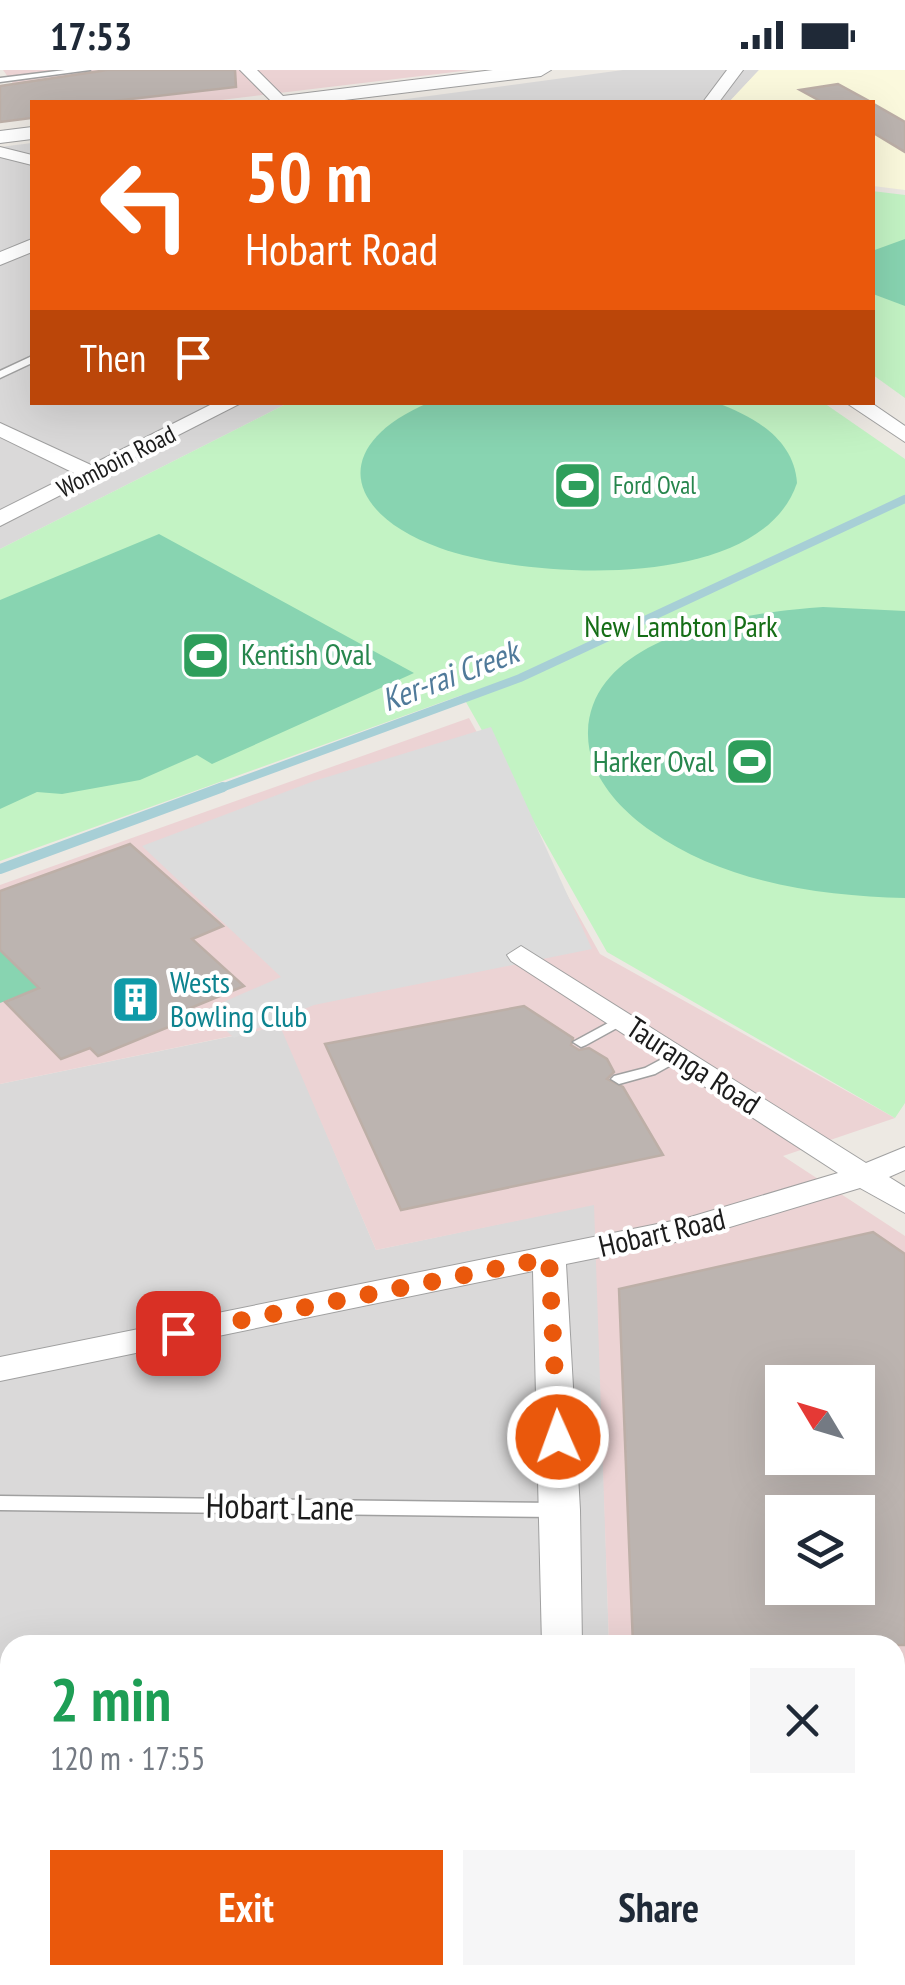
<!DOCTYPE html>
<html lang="en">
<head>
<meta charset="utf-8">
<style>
  :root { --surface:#fff; --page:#f6f6f7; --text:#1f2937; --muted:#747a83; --accent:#ea580c }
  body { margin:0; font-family:"PT Sans Narrow",sans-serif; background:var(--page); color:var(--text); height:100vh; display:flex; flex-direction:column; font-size:38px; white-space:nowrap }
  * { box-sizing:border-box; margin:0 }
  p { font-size:32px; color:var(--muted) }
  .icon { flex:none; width:55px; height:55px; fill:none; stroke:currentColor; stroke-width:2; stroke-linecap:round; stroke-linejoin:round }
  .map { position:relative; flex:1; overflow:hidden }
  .details { position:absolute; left:0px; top:1565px; width:905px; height:350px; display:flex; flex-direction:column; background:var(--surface); border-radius:30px 30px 0 0; box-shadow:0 10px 40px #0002 }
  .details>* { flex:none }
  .top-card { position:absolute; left:30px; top:30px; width:845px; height:305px; border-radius:0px; box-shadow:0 10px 40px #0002; background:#ea580c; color:#fff; overflow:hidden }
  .needle { width:65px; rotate:308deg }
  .tools { position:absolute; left:765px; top:1295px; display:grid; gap:20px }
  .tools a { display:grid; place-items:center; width:110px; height:110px; border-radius:0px; background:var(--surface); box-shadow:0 10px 40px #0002; font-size:50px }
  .pin { position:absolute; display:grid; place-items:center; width:85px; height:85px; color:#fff; margin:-42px; border-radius:20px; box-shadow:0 5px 15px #0006 }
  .me { position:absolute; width:110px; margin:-55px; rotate:358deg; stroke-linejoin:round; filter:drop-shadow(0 0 8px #0008) }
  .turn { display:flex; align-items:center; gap:35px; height:210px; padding:0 50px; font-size:45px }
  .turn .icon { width:130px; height:130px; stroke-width:2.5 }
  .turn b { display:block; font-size:70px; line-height:85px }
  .then { display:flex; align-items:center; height:95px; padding:0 50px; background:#0003; gap:20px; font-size:38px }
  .round { display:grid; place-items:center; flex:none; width:105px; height:105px; border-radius:0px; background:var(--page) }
  .head { display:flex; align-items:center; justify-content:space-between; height:170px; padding:0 50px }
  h1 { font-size:60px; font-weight:800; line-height:75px; color:#1e9e55 }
  .cta { display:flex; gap:20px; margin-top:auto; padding:20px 50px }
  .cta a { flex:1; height:115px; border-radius:0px; background:var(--accent); color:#fff; font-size:40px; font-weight:800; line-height:115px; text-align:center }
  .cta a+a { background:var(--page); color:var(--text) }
  .status { display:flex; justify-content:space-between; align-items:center; height:70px; padding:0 50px; background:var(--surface); direction:ltr }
  .status svg { height:28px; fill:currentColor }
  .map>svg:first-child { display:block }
  .residential { fill:#dad9d9 }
  .commercial { fill:#ecd3d4; fill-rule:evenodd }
  .education { fill:#fbf9dd }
  .park { fill:#c3f3c4 }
  .pitch { fill:#88d4b1 }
  .parking { fill:#dcdcdc }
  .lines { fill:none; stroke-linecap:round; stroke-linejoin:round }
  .stream-far1 { stroke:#a7cfd6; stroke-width:8 }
  .stream { stroke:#a7cfd6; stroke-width:10 }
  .building { fill:#bcb4b0; stroke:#bdafa7; stroke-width:2.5; fill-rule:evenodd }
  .service-casing { stroke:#a0a0a0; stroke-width:3 }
  .minor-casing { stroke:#a0a0a0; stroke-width:2 }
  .tertiary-casing { stroke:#a0a0a0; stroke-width:2 }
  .secondary-casing { stroke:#646710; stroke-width:3 }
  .service { fill:#fff; fill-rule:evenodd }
  .minor { fill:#fff; fill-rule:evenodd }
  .tertiary { fill:#fff; fill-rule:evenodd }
  .secondary { fill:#f2f1bb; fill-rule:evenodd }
  .route { stroke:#ea580c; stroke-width:18; stroke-dasharray:0 32.4 }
  .labels { text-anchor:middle; stroke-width:8; stroke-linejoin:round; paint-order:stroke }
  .far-street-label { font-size:25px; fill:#1c1c1c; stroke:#fff }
  .far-leisure-label { font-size:25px; fill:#27864d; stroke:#fff; text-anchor:start }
  .park-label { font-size:30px; fill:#166e17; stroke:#fff }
  .leisure-label { font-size:30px; fill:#27864d; stroke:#fff; text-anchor:start }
  .culture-label { font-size:30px; fill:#0d838f; stroke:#fff; text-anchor:start }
  .street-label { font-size:30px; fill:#1c1c1c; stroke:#fff }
  .water-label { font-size:32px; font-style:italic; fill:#507a9a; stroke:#fff }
  .near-street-label { font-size:35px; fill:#1c1c1c; stroke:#fff }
</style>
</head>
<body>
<div class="status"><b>17:53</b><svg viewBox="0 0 49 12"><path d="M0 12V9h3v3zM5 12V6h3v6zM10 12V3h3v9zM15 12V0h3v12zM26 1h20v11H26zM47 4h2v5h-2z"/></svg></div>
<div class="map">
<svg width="905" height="1915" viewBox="0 0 905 1915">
  <rect width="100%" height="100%" fill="#ede9e3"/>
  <!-- residential -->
  <g class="residential">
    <polygon points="623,0 759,0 729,32 384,32"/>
    <polygon points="32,73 32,332 288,333 0,479 0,77"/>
    <polygon points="281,956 376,1180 595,1134 609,1575 10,1575 10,1696 0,1696 0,1014"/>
    <polygon points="0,1801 10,1801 10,1905 895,1905 895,1804 905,1804 905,1915 0,1915"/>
  </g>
  <!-- commercial -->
  <g class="commercial">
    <polygon points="3,0 471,0 205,32 32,32 32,40"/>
    <path d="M 469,648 L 600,884 L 895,1048 L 783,1086 L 905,1166 L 905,1714 L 895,1714 L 895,1575 L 609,1575 L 594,1135 L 376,1180 L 280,956 L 0,1014 L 0,815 ZM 782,1312 L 858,1312 L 858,1388 L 782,1388 ZM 782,1442 L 858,1442 L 858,1518 L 782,1518 Z"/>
  </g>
  <!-- education -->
  <polygon class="education" points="759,0 905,0 905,120 873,116 872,32 729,32"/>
  <!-- park -->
  <g class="park">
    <polygon points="872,121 905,125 905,328 873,305"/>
    <polygon points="288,333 824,333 905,389 905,1033 895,1048 607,882 462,625 0,791 0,479"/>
  </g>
  <!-- pitch -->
  <g class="pitch">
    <polygon points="905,169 905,236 873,224 872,181"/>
    <path d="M 717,333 C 755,347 794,369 797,413 C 760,524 527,509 440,478 C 345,444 328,376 428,333 Z"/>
    <polygon points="159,464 414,603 212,694 197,685 140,710 62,724 37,722 0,739 0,530"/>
    <path d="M 823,537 L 905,541 L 905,828 C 819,826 723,812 651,761 C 618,738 587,704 588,662 C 591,563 749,542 823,537 Z"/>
    <polygon points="0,880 39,918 0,933"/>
  </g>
  <!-- parking -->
  <polygon class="parking" points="491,657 592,879 314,935 234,968 205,940 281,907 142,776 314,711"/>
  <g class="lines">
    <!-- stream-far1 -->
    <polyline class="stream-far1" points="216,720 520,608 905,429"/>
    <!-- stream -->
    <polyline class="stream" points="0,799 223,717"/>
  </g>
  <!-- building -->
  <g class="building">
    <polygon points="107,0 235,0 236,17 105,32 32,32 32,48 0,52 0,16"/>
    <polygon points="838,14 871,32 822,32 800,20"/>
    <polygon points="872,33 905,52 905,82 872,62"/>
    <polygon points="130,774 223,856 192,869 244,916 176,944 183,951 98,986 90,978 61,989 5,932 39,918 0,880 0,821"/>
    <polygon points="524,936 573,968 571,975 579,980 589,978 607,989 614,1002 607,1009 623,1017 663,1085 401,1140 325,974"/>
    <path d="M 873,1162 L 905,1184 L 905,1575 L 633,1575 L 619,1219 ZM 782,1312 L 858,1312 L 858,1388 L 782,1388 ZM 782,1442 L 858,1442 L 858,1518 L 782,1518 Z"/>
  </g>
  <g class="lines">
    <defs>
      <g id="service">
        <polygon points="65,0 90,0 0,12 0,8"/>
        <polygon points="32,286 32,293 0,308 0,301"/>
        <polygon points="621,946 626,947 628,950 626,953 586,975 581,977 573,972"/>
        <polygon points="677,981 682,983 685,986 682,989 655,1004 619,1014 611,1009 614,1006 645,998"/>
        <polygon points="0,1426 557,1433 564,1435 566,1440 564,1445 557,1447 0,1440"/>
      </g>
      <g id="minor">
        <polygon points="240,0 257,0 289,32 272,32"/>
        <polygon points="727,0 743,0 719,32 703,32"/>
        <polygon points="0,77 32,85 32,95 0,87"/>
        <polygon points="32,169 32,182 0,195 0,182"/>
        <polygon points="216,332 243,332 0,456 0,440 74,403 0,367 0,353 91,395"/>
        <polygon points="845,332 870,332 905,356 905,372"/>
        <polygon points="521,876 866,1093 905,1077 905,1100 889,1107 905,1117 905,1143 860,1118 690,1169 566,1194 580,1440 582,1575 542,1575 533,1201 0,1311 0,1287 687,1148 838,1103 511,891 507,885"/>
        <polygon points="549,1905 593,1905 594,1915 550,1915"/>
      </g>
      <g id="tertiary">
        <polygon points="493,0 551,0 541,6 328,32 273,32 283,26"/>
        <polygon points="32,57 32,69 0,73 0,61"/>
      </g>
      <g id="secondary">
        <rect x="0" y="1725" width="10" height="50"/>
        <rect x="895" y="1738" width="10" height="50"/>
      </g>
    </defs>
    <!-- service casing -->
    <use href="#service" class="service-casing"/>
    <!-- minor casing -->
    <use href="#minor" class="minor-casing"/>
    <!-- tertiary casing -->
    <use href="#tertiary" class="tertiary-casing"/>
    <!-- secondary casing -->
    <use href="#secondary" class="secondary-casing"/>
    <!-- service -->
    <use href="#service" class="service"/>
    <!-- minor -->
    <use href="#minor" class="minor"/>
    <!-- tertiary -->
    <use href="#tertiary" class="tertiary"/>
    <!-- secondary -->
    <use href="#secondary" class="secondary"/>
  </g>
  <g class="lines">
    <!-- route -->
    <polyline class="route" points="178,1263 549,1188 558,1367"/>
  </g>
  <!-- icons -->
  <defs>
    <symbol id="stadium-square" viewBox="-11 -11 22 22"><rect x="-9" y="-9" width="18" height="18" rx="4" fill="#2e9e5b" stroke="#fff"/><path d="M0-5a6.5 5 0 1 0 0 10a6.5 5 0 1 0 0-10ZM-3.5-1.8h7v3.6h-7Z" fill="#fff"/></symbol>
    <symbol id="building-square" viewBox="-11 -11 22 22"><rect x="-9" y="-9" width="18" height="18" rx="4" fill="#0f9aa8" stroke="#fff"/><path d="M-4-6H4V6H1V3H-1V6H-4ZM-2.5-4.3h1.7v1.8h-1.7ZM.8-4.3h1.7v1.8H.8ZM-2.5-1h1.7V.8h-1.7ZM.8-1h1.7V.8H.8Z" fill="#fff"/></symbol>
  </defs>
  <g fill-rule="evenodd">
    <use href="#stadium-square" x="550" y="388" width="55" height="55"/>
    <use href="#stadium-square" x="178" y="558" width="55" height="55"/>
    <use href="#stadium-square" x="722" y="664" width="55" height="55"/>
    <use href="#building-square" x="108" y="902" width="55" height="55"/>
  </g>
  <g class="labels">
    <!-- far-street labels -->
    <g class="far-street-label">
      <text transform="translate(116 391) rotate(-27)" y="9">Womboin Road</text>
    </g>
    <!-- far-leisure labels -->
    <g class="far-leisure-label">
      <text x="613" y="424">Ford Oval</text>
    </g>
    <!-- park labels -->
    <g class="park-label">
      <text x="681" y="567">New Lambton Park</text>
    </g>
    <!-- leisure labels -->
    <g class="leisure-label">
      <text x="241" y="595">Kentish Oval</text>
      <text x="714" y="702" text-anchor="end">Harker Oval</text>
    </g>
    <!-- culture labels -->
    <g class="culture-label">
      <text x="170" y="923">Wests<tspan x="170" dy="34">Bowling Club</tspan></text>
    </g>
    <!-- street labels -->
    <g class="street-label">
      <text transform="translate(693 996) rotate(33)" y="10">Tauranga Road</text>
      <text transform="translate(662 1163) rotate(-13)" y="10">Hobart Road</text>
    </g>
    <!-- water labels -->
    <g class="water-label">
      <text transform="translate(450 606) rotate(-21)" y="11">Ker-rai Creek</text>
    </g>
    <!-- near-street labels -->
    <g class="near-street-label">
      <text transform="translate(280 1437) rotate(1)" y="12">Hobart Lane</text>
    </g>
  </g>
</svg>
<div class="tools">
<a><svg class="needle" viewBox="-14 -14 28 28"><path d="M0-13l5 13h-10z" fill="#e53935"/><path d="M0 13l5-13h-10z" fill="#747a83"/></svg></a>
<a><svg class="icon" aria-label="layers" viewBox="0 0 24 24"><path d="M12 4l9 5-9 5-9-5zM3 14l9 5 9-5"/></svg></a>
</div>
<div class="pin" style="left:178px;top:1263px;background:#d93025"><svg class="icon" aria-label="arrive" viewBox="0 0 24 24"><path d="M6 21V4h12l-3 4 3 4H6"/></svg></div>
<svg class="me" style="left:558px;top:1367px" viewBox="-20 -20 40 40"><circle r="17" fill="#ea580c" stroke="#fff" stroke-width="3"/><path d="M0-11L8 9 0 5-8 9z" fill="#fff"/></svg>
<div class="top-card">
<div class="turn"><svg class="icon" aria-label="left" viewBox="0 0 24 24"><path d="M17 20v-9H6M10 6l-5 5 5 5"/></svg><div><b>50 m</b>Hobart Road</div></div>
<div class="then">Then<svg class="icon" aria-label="arrive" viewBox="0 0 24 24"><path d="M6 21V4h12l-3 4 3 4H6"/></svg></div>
</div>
<section class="details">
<div class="head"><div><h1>2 min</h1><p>120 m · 17:55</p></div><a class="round"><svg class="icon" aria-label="close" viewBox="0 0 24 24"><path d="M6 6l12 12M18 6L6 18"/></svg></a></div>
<div class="cta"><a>Exit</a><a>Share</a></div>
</section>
</div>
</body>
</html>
